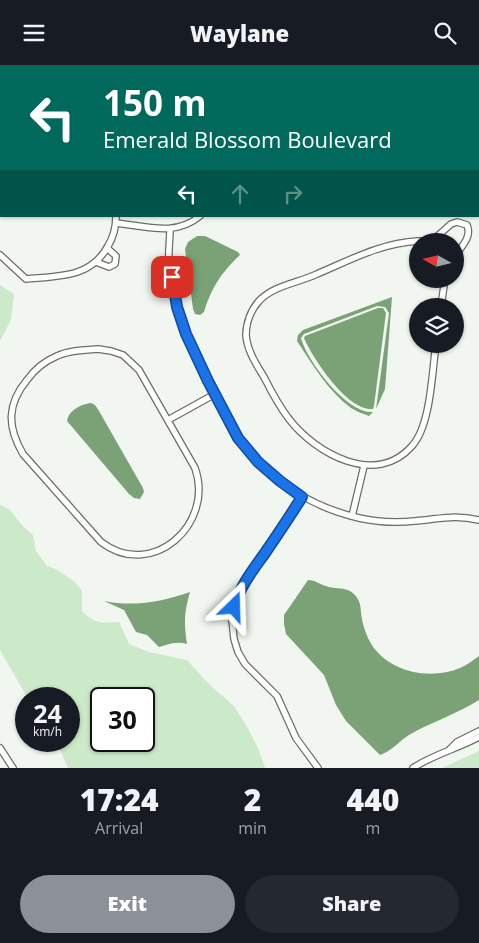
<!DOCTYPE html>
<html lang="en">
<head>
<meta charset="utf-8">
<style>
  :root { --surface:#171b24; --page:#242831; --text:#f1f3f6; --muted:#9ea1a6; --accent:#8c9099 }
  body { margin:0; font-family:"Open Sans",sans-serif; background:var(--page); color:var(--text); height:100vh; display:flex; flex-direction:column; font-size:19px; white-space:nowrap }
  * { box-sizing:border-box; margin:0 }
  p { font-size:16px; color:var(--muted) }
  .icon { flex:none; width:28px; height:28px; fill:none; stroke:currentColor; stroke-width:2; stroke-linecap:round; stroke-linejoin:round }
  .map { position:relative; height:703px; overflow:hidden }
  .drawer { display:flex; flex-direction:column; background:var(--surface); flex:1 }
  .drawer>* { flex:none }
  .top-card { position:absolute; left:0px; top:0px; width:480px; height:152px; box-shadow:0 1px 4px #0004; background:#00695c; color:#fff; overflow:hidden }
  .needle { width:32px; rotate:278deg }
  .controls { position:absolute; left:409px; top:168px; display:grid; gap:10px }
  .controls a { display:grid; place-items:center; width:55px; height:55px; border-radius:50%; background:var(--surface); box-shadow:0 1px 4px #0004; font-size:25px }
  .speed { position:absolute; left:15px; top:622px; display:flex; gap:10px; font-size:25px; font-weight:700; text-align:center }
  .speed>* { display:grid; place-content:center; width:65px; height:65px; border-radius:50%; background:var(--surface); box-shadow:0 1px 4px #0004; line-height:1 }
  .speed small { font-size:12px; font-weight:400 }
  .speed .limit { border:2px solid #111; border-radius:8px; background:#fff; color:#111 }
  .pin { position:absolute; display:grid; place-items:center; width:42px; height:42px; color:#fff; margin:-21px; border-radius:10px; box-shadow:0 2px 8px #0006 }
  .me { position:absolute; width:55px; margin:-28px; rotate:22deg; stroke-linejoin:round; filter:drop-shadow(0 0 4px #0008) }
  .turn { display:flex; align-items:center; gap:18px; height:105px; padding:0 20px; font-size:22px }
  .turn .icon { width:65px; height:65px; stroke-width:2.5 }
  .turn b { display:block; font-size:35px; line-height:42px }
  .lanes { display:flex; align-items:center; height:48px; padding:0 20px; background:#0003; justify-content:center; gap:25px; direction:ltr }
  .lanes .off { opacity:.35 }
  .eta { display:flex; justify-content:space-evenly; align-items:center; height:85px; text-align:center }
  .eta b { font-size:30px; font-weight:800; line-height:35px }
  .cta { display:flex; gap:10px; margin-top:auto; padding:10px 20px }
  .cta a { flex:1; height:58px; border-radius:30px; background:var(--accent); color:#fff; font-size:20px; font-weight:800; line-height:58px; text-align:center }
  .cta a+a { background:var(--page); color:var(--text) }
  header { display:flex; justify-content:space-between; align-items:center; height:65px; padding:0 20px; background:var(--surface); font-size:22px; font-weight:800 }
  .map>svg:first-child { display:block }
  .green { fill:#cceac9; fill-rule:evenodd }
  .water { fill:#7ba277 }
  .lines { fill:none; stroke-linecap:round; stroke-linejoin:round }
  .minor-casing { stroke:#686e68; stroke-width:8 }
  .minor { stroke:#fff; stroke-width:5.5 }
  .route-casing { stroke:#114b97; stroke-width:12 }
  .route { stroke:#1a73e8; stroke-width:9 }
</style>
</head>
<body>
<header><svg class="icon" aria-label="menu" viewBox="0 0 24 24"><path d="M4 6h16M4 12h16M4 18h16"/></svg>Waylane<svg class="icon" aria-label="search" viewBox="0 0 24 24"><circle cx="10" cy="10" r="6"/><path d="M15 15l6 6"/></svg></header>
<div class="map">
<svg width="479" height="703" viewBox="0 0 479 703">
  <rect width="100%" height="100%" fill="#f1f7f0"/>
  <!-- green -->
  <g class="green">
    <polygon points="0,220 14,229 11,255 0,276"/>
    <path d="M 0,440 L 9,444 L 23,461 L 33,470 L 36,486 L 47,501 L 56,504 L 75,517 L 82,526 L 82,546 C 95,559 100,558 119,557 L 129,579 L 149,587 L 187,595 L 210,620 L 234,641 L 246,660 L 259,685 L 265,703 L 68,703 L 56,676 L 69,676 L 69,634 L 28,634 L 0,585 ZM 101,634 L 144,634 L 144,676 L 101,676 Z"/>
    <polygon points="479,686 479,703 442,703"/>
  </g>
  <!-- water -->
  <g class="water">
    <path d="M 197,171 L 205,171 L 238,187 L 240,190 C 221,208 212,222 204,247 L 200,250 L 195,249 L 193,244 L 185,184 L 188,177 Z"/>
    <path d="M 392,232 L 385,324 L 376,344 L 389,248 L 385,242 L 377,241 L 304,269 L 301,273 C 307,296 347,349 373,347 L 369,351 C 363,349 356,346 351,343 C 328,326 312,299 297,276 L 298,270 L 303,265 Z"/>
    <path d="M 378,243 L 383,243 L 386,248 L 374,341 L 373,344 C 348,347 313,294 304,273 L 305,271 Z"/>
    <path d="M 91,338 L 95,340 L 99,346 L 143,423 L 144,427 L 140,434 L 134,433 L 129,429 L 67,356 C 68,346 81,339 91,338 Z"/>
    <path d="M 308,515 C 315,515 319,519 326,521 C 336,525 346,521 354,529 C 362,537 360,544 362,554 C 363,560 366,569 369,575 C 385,607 430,616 460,603 C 467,600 473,595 479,591 L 479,635 C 457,649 431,657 409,670 C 399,676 392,686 380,690 L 346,656 L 336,640 L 324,610 L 286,569 L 284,559 L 284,550 Z"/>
    <path d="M 190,527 C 184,549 184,556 187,579 C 177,576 169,579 159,582 L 147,570 L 136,567 L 124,545 L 104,536 C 134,542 161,537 190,527 Z"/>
  </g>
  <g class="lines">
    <defs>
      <g id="minor">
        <polyline points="15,0 17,1"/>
        <polyline points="364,0 365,1"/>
        <polyline points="225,1 226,0"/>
        <path d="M 116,158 C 146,161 175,172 200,151"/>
        <path d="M 170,164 C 170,175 168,187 169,198 C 175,245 192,285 213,326 C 222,342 229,359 239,373 C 266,414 311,442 359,453 C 377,457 397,458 415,456 C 440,454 454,449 479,455"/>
        <path d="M 418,176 C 381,178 350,195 317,209 C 298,218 274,220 259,236 C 251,245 246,258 246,270 C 247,285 256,299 264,312 C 271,326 279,341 289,354 C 316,389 376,422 412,381 C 431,360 432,307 436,279"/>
        <polyline points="421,176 427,176"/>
        <path d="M 432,176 L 451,159 L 457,157 L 467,160 C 472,172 462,181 455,191"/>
        <path d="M 0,190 L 26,214 C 59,211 91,213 108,181 C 114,171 116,162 116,151"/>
        <polyline points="96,197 109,202 115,199 116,191 107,183"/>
        <polyline points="441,241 445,214"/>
        <path d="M 98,284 L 111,286 L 123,290 L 139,305 L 195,403 C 215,459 152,516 101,477 L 23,389 C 7,362 7,339 27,315 C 35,304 45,296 57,291 C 69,285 85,285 98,284 Z"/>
        <polyline points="168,355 215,329"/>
        <polyline points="301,432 285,458 238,528 232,555 234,574 238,587 245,599 277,631 296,673 318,703"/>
        <polyline points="352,451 364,401"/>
        <polyline points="0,683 13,703"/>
        <polyline points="450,684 457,677 479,666"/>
        <path d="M 413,703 C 434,689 457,684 479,672"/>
      </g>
    </defs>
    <!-- minor casing -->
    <use href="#minor" class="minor-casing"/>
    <!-- minor -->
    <use href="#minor" class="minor"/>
  </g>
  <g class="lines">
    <defs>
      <path id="route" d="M 172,212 L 177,242 L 186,269 L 208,316 L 238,373 L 258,397 L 280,416 L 302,432 C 290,451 278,469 265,488 C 253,505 240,521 234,542"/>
    </defs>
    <!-- route casing -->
    <use href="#route" class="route-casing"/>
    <!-- route -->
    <use href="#route" class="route"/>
  </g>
</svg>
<div class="controls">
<a><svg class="needle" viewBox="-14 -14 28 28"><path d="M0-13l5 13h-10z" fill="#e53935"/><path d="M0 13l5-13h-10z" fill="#9ea1a6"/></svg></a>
<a><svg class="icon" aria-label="layers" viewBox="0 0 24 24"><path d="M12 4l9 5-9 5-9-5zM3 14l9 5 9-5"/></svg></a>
</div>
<div class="speed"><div>24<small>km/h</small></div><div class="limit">30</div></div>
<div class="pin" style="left:172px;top:212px;background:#d93025"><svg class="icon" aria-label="arrive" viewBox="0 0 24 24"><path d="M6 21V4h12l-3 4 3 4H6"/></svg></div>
<svg class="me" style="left:234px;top:542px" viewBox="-20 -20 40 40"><path d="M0-17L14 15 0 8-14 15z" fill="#1a73e8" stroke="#fff" stroke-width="4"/></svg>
<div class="top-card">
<div class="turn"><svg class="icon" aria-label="left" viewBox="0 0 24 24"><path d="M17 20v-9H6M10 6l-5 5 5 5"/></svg><div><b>150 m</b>Emerald Blossom Boulevard</div></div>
<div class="lanes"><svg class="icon" aria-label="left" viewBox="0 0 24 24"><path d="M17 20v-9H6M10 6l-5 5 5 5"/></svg><svg class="icon off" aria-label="ahead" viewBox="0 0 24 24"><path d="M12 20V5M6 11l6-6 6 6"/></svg><svg class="icon off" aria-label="right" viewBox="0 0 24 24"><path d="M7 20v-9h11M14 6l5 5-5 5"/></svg></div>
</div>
</div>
<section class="drawer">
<div class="eta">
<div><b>17:24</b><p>Arrival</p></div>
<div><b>2</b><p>min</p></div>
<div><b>440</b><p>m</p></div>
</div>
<div class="cta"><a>Exit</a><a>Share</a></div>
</section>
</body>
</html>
